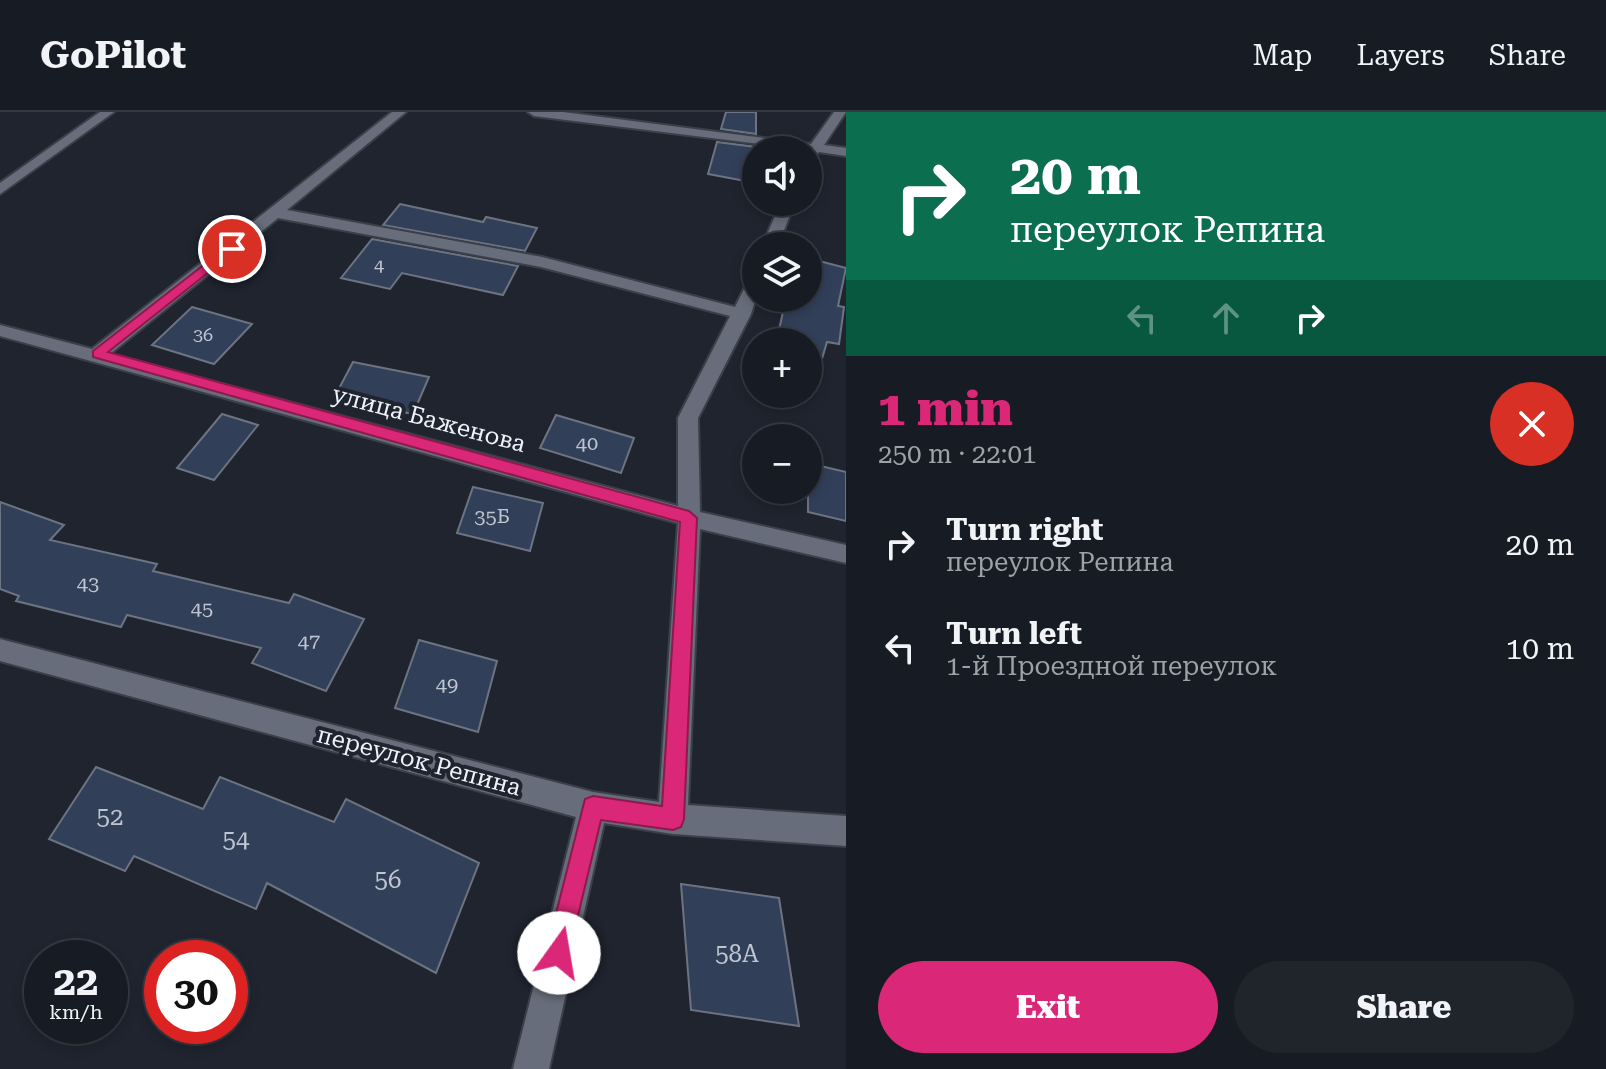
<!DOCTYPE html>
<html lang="en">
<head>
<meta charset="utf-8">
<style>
  :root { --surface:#171b23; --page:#20242b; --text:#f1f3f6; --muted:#9ea1a6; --line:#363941; --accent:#db2777 }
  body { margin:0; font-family:"Roboto Serif",serif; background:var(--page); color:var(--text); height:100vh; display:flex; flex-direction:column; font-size:30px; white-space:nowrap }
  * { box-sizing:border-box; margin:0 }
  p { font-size:26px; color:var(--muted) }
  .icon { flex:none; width:44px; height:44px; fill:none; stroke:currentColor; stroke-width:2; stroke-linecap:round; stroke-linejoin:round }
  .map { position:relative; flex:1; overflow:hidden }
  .drawer { display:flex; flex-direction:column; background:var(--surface); width:760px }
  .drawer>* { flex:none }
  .hud { background:#0b6e4f; color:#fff; overflow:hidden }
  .fabs { position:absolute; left:742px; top:24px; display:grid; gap:16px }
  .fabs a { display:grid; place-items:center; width:80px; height:80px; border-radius:50%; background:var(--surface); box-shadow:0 4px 12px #0003,0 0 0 2px var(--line); font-size:40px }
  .speed { position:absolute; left:24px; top:828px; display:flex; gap:16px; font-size:40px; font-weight:700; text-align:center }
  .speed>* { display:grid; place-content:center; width:104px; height:104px; border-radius:50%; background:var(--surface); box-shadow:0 4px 12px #0003,0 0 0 2px var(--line); line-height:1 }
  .speed small { font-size:20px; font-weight:400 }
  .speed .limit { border:12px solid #d22; background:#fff; color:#111 }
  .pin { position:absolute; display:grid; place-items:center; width:68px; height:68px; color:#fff; margin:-34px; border:4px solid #fff; border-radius:50%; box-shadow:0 2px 8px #0007 }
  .me { position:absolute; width:88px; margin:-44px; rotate:13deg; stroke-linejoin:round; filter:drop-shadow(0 0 6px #0008) }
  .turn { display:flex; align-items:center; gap:28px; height:168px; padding:0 32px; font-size:36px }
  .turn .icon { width:104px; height:104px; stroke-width:2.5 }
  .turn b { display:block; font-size:56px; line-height:68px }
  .lanes { display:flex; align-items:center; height:76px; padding:0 32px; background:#0003; justify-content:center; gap:40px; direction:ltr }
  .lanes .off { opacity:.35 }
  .round { display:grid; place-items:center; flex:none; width:84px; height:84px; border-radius:42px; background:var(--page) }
  .overview { display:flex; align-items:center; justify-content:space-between; height:136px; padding:0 32px }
  h1 { font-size:48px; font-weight:800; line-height:60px; color:var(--accent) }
  .cta { display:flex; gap:16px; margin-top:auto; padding:16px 32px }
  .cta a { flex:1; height:92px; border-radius:48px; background:var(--accent); color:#fff; font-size:32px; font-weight:800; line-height:92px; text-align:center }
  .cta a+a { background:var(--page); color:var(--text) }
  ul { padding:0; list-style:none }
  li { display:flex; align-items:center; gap:24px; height:104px; padding:0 32px }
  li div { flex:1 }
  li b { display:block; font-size:30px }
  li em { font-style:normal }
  header { display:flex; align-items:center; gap:48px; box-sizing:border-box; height:112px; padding:0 40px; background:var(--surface); border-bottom:2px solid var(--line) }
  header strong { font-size:38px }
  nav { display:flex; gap:44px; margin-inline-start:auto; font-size:28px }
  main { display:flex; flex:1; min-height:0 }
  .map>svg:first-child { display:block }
  .building { fill:#323f59; stroke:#6d7481; stroke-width:2 }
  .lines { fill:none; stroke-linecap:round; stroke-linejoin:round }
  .minor-casing { stroke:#3b3f49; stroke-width:4 }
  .minor { fill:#676d7a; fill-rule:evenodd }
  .route { fill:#db2777; stroke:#8e194d; stroke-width:2 }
  .labels { text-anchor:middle; stroke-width:8; stroke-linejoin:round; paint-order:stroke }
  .far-number-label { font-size:18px; fill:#bfc5d1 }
  .number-label { font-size:20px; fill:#bfc5d1 }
  .street-label { font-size:24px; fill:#eef2f9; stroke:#1f242f }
  .near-number-label { font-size:24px; fill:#bfc5d1 }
</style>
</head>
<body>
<header>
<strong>GoPilot</strong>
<nav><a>Map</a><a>Layers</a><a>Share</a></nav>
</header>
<main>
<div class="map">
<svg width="846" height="957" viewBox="0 0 846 957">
  <rect width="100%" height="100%" fill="#1f242f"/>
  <!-- building -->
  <g class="building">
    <polygon points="726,0 756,0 756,22 721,17"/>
    <polygon points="717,30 756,35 756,71 708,62"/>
    <polygon points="400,92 483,110 486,105 537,116 525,139 383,113"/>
    <polygon points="372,127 518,154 503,183 402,161 390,177 341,166"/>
    <polygon points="808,146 846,156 838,194 844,195 839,232 827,230 817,264 808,263 808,225 779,218 786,186 808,186"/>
    <polygon points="192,195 252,212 214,252 152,233"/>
    <polygon points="353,250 429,265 413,302 334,286"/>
    <polygon points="222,302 258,313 214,368 177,356"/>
    <polygon points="556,303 634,326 621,361 540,336"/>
    <polygon points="808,351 846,360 846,409 808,400"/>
    <polygon points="473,375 543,391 530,439 457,421"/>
    <polygon points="0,390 64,413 50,428 157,452 153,459 289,491 294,482 364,507 326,579 252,551 261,536 127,503 121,515 16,489 19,484 0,477"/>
    <polygon points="419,528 497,549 478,620 395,596"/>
    <polygon points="96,655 203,697 220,665 334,710 346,687 479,751 436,861 267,771 256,797 134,744 125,759 49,727"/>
    <polygon points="681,772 779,786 799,914 691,898"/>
  </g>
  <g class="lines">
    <defs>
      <g id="minor">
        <polygon points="100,0 114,0 0,82 0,71"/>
        <path d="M 392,0 L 406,0 L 287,98 L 542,145 L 735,195 L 750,165 L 756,164 L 756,186 L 751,202 L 698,306 L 700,400 L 846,433 L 846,451 L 700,417 L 688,693 L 846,704 L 846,734 L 673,722 L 604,711 L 549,957 L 513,957 L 576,705 L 0,549 L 0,527 L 593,680 L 659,690 L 678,411 L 0,224 L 0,213 L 92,237 ZM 278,106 L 541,155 L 730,204 L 678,306 L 678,394 L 110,242 Z"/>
        <polygon points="528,0 563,0 811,32 834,0 846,0 824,33 846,36 846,44 819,40 808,50 808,38 534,4"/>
        <polygon points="781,90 795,90 778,134 762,134"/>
      </g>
    </defs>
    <!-- minor casing -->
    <use href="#minor" class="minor-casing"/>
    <!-- minor -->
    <use href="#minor" class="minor"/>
  </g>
  <!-- route -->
  <polygon class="route" points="228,134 238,137 108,240 689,399 697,406 684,707 681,715 673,718 601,708 567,849 559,853 550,849 546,841 585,687 593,684 662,694 680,410 93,245 93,239"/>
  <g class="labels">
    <!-- far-number labels -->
    <g class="far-number-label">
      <text x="379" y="159">4</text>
      <text x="203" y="229">36</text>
    </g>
    <!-- number labels -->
    <g class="number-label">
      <text x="587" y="338">40</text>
      <text x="492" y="411">35Б</text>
      <text x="88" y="478">43</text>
      <text x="202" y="503">45</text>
      <text x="309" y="536">47</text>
      <text x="447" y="579">49</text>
    </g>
    <!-- street labels -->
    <g class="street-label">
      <text transform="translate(429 307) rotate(15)" y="8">улица Баженова</text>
      <text transform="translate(419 649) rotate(15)" y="8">переулок Репина</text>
    </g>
    <!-- near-number labels -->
    <g class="near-number-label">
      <text x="110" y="713">52</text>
      <text x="236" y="736">54</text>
      <text x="388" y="776">56</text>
      <text x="737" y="850">58А</text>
    </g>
  </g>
</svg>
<div class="fabs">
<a><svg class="icon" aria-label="sound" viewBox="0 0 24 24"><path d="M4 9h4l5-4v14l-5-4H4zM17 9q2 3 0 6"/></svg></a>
<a><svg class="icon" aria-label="layers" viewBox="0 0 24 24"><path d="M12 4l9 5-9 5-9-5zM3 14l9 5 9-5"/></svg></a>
<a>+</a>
<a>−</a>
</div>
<div class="speed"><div>22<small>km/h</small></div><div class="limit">30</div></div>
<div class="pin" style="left:232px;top:137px;background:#d93025"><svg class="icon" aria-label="arrive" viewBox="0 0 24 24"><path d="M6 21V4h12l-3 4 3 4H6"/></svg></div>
<svg class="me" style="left:559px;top:841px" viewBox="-20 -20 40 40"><circle r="19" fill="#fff"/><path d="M0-13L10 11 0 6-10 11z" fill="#db2777"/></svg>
</div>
<section class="drawer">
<div class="hud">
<div class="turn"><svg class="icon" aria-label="right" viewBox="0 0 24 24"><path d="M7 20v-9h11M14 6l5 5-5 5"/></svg><div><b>20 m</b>переулок Репина</div></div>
<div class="lanes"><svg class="icon off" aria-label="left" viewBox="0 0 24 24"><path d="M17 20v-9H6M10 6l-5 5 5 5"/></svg><svg class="icon off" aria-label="ahead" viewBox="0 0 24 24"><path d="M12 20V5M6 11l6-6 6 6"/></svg><svg class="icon" aria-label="right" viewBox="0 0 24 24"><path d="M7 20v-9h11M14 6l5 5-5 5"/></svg></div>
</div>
<div class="overview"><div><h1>1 min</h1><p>250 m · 22:01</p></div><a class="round" style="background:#d93025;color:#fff"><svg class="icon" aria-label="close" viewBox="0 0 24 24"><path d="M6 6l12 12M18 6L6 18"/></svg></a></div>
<ul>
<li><svg class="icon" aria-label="right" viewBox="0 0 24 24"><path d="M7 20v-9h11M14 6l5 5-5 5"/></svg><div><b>Turn right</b><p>переулок Репина</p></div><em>20 m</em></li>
<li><svg class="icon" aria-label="left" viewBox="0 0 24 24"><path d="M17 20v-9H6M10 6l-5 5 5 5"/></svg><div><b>Turn left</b><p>1-й Проездной переулок</p></div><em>10 m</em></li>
</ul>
<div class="cta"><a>Exit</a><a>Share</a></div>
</section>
</main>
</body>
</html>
